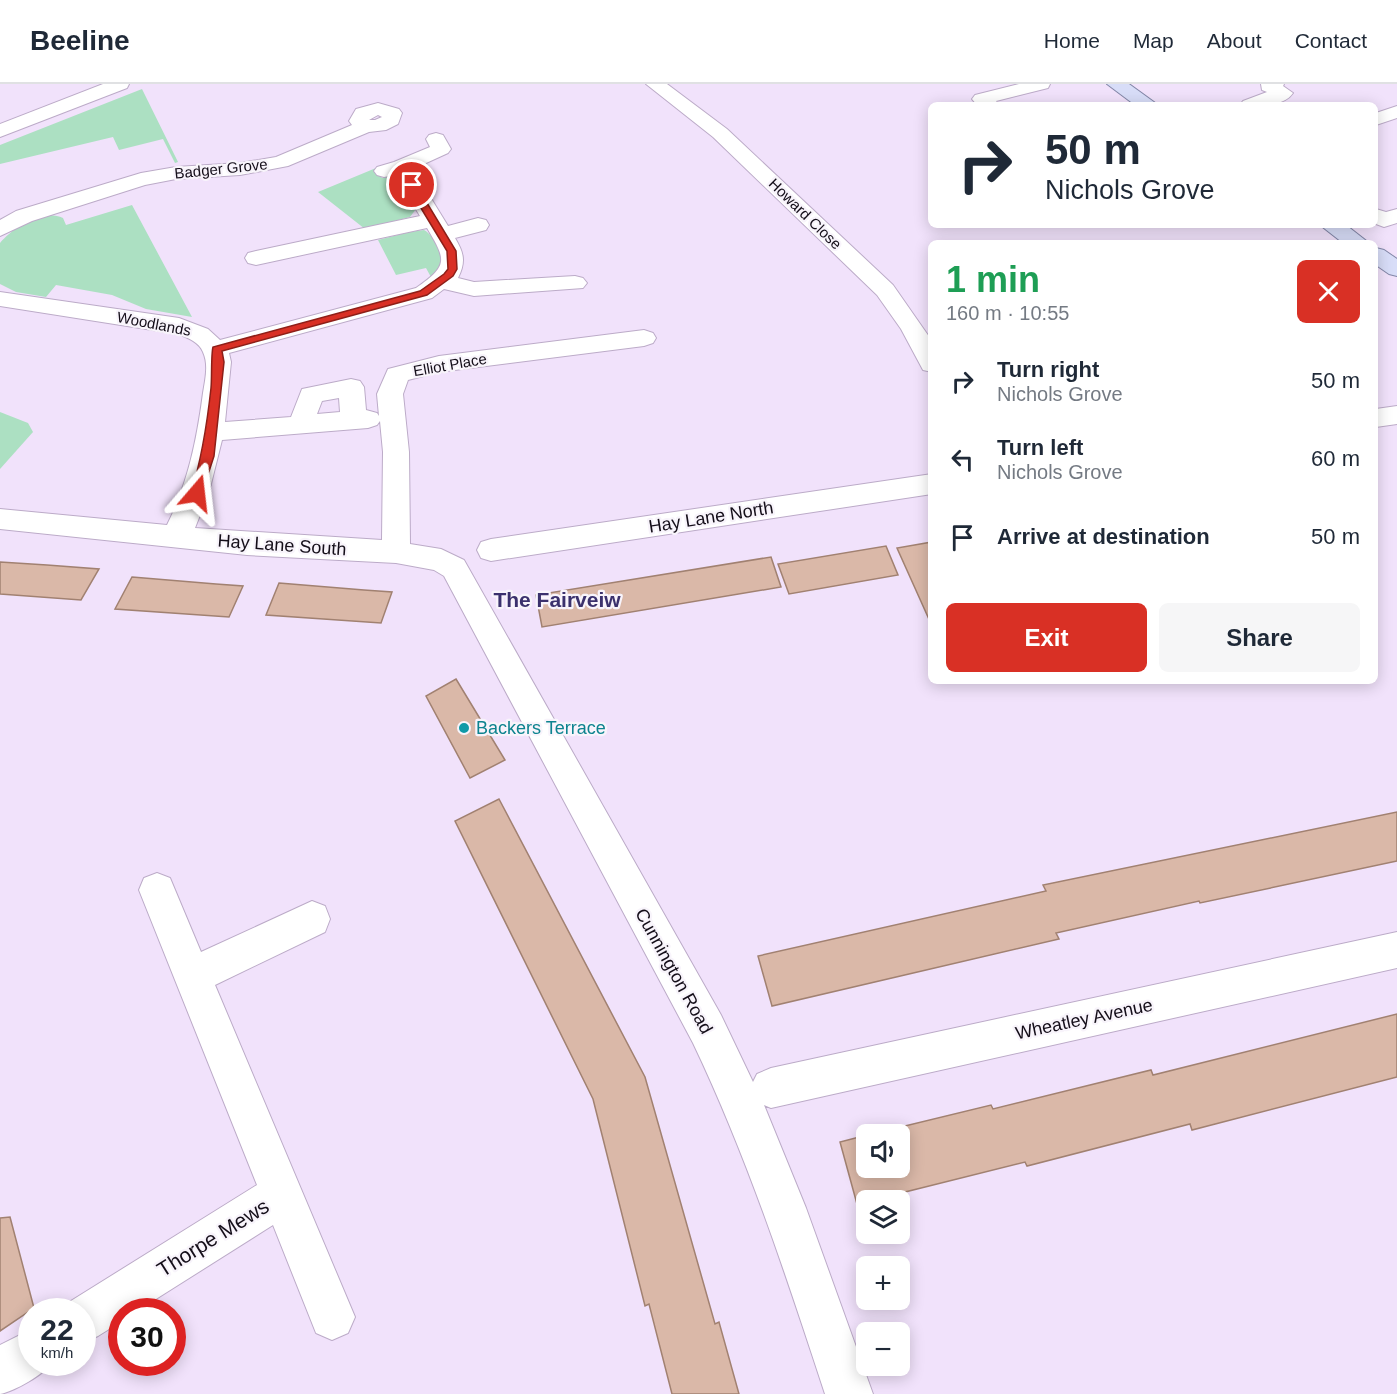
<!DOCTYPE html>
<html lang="en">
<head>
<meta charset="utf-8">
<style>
  :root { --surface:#fff; --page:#f6f6f7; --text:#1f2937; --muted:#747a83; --line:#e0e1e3; --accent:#d93025 }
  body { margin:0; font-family:Arial,sans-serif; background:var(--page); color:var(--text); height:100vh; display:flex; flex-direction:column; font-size:22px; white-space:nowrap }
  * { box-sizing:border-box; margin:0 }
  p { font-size:20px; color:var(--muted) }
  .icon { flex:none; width:33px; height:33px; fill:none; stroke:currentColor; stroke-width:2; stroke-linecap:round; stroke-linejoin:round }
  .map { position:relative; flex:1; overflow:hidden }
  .drawer { position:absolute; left:928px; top:156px; width:450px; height:444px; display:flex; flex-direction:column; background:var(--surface); border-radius:9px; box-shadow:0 3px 15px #0003 }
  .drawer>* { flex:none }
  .top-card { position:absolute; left:928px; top:18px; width:450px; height:126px; border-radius:9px; box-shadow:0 3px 15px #0003; background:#fff; color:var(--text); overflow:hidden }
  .buttons { position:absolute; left:856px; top:1040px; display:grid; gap:12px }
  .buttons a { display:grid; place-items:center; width:54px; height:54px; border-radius:9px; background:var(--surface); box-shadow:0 3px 15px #0003; font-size:30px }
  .speed { position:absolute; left:18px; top:1214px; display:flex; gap:12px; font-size:30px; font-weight:700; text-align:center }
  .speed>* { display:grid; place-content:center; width:78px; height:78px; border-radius:50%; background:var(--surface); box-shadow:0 3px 15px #0003; line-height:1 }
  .speed small { font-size:15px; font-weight:400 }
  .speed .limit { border:9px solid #d22; background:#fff; color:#111 }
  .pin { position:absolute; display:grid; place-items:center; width:51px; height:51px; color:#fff; margin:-26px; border:3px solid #fff; border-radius:50%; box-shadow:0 2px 6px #0007 }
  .me { position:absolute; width:66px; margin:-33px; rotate:17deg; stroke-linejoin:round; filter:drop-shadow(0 0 4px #0008) }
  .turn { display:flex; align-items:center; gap:21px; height:126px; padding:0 18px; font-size:27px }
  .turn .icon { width:78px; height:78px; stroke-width:2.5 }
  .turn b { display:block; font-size:42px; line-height:51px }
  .round { display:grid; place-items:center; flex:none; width:63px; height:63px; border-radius:9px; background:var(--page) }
  .summary { display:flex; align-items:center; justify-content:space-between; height:102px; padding:0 18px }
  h1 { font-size:36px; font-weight:800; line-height:45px; color:#1e9e55 }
  .button { display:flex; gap:12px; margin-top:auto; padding:12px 18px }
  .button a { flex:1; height:69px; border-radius:9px; background:var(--accent); color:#fff; font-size:24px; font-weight:800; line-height:69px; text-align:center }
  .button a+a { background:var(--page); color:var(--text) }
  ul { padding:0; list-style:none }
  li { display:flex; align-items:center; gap:18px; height:78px; padding:0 18px }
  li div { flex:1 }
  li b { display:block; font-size:22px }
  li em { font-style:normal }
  header { display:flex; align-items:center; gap:36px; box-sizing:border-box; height:84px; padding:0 30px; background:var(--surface); border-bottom:2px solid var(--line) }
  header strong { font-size:28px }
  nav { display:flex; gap:33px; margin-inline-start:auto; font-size:21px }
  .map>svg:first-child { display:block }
  .green { fill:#ace0c2 }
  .building { fill:#dab8a8; stroke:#a18171; stroke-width:1.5 }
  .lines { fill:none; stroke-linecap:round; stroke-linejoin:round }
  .minor-casing { stroke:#bcabc8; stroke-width:2 }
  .major-casing { stroke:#8286a7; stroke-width:2 }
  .minor { fill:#fff; fill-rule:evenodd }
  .major { fill:#d8ddf8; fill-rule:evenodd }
  .route { fill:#d93025; stroke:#8d1f18; stroke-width:1.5 }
  .culture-dot { fill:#0f9aa8; stroke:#f8f4fb; stroke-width:2 }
  .labels { text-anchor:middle; stroke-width:4.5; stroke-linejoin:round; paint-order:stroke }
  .far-street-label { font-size:15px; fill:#140e19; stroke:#f8f4fb }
  .street-label { font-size:18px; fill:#140e19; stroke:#f8f4fb }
  .culture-label { font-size:18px; fill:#0d838f; stroke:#f8f4fb; text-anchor:start }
  .quarter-label { font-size:21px; font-weight:bold; fill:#3b316d; stroke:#f8f4fb }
  .near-street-label { font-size:21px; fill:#140e19; stroke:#f8f4fb }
</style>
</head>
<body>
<header>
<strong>Beeline</strong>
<nav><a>Home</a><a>Map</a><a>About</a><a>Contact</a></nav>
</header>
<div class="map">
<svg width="1397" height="1310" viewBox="0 0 1397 1310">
  <rect width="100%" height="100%" fill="#f1e2fb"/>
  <!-- green -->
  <g class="green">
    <polygon points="142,5 178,78 175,79 163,55 119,66 113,53 0,80 0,61"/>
    <polygon points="376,84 382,94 398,89 416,125 410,133 365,145 318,108"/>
    <path d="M 132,121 L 192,233 L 146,225 L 112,211 L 56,201 L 46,213 L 16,208 L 0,200 L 0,159 C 13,144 42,124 63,134 L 66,141 Z"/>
    <path d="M 424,146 C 432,150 445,170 443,179 C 442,185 436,190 432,195 L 426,184 L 396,191 L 378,156 L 409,148 Z"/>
    <polygon points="0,328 28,339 33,348 0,385"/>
  </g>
  <!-- building -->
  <g class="building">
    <polygon points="932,458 932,542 897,464"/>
    <polygon points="886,462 898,491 789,510 778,480"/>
    <polygon points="771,473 781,503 542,543 536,511"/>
    <polygon points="0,478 47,481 99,485 81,516 0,510"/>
    <polygon points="132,493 216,500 243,502 229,533 115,525"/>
    <polygon points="279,499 364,506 392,508 381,539 266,531"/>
    <polygon points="456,595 505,676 470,694 426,612"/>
    <polygon points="499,715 645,993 715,1240 719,1238 739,1310 672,1310 649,1220 645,1222 593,1015 455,737"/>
    <polygon points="1397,728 1397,777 1200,819 1199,817 1056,849 1059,855 772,922 758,872 1046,807 1043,801"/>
    <polygon points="1397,930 1397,993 1192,1046 1190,1040 1027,1082 1025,1078 857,1120 840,1058 867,1051 867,1083 900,1083 900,1050 872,1050 991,1021 993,1025 1151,986 1153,991"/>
    <polygon points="10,1133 34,1224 0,1247 0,1134"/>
  </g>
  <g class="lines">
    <defs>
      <g id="minor">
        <polygon points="103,0 129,0 127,4 0,53 0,40"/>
        <polygon points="646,0 667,0 727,45 893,201 932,257 932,288 923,286 901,245 877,211 713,53"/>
        <polygon points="1019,0 1050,0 1048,4 996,17 999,21 977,21 972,15 975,11"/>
        <path d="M 1261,0 L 1284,0 L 1283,2 L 1293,9 C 1283,24 1256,21 1240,21 L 1243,17 L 1267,8 L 1262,6 Z"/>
        <path d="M 378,19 L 399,25 L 402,29 L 398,40 L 386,46 L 369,48 L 288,82 L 240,91 L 176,95 L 145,101 L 32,137 L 0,152 L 0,136 L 16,127 L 141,89 L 176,83 L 240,79 L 276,73 L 352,41 L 349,37 L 356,25 ZM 378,31 L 382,33 L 375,36 L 369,36 Z"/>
        <polygon points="1397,22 1397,34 1376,41 1376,29"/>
        <path d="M 436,49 L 443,51 L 451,65 L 448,69 L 413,85 L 448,142 L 478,134 L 486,136 L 489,141 L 486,146 L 455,154 C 464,169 466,178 458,194 L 474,198 L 575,192 L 583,194 L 587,199 L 583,204 L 474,212 L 444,205 L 432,214 L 229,269 L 231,278 L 225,338 L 291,333 L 302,305 L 351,295 L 360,297 L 364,303 L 366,326 L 377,329 L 379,332 L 377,310 L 388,285 L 439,272 L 644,246 L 653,249 L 656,254 L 653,259 L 644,262 L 439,288 L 408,296 L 403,310 L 409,368 L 410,460 L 441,465 L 464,476 L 721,931 L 753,998 L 757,990 L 771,984 L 1397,848 L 1397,884 L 771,1024 L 764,1021 L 806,1124 L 873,1310 L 825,1310 C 786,1191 747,1072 693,959 L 444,492 L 434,486 L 396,479 L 247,471 L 0,445 L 0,425 L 167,441 C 188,399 197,355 203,309 C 205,296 209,281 203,268 C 199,258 188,254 178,250 L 0,222 L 0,208 L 179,234 L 208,245 L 220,256 L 416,204 C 449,181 446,176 427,144 L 256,181 L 248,179 L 245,174 L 248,169 L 256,167 L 420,132 L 395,91 L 384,93 L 377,91 L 374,87 L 377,83 L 394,78 L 430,63 L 426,55 L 429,51 ZM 339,314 L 340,328 L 317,330 L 322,317 ZM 380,337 L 383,368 L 382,456 L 195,444 L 209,408 L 222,356 L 368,344 L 377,341 Z"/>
        <polygon points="1376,125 1386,128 1397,125 1397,139 1384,143 1376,140"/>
        <polygon points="1397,322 1397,340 1376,343 1376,325"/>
        <polygon points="932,390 932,410 491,477 481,474 477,466 481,458 491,455"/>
        <polygon points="157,789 170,794 201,868 312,817 325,822 330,835 325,848 215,901 355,1233 348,1249 332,1256 316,1249 273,1141 137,1227 122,1227 122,1237 98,1252 82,1259 82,1227 63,1227 66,1220 257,1101 139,806 144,794"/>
        <path d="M 32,1245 L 32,1278 L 51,1278 C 46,1290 13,1308 0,1310 L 0,1261 Z"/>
      </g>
      <g id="major">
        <polygon points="1107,0 1129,0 1158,21 1135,21"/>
        <polygon points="1320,141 1346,141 1369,159 1343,159"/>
        <polygon points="1376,164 1384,166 1397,175 1397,192 1389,190 1376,181"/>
      </g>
    </defs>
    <!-- minor casing -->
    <use href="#minor" class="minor-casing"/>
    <!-- major casing -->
    <use href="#major" class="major-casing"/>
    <!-- minor -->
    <use href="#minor" class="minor"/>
    <!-- major -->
    <use href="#major" class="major"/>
  </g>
  <!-- route -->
  <path class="route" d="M 409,99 L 415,99 L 456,167 L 457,185 L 453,192 L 427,211 L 222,267 L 224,278 L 214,372 L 202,409 L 201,412 L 193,412 L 191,409 C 202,374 207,341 211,304 C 212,294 211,270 213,263 L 420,207 L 444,190 L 448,185 L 447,167 L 407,101 Z"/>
  <!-- markers -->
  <circle class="culture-dot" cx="464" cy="644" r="6"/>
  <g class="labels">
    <!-- far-street labels -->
    <g class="far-street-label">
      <text transform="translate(221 85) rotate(-6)" y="5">Badger Grove</text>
      <text transform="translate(805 130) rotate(44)" y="5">Howard Close</text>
      <text transform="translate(154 240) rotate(11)" y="5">Woodlands</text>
      <text transform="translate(450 281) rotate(-10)" y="5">Elliot Place</text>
    </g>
    <!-- street labels -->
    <g class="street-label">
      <text transform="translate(711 433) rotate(-9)" y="6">Hay Lane North</text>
      <text transform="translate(282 461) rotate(4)" y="6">Hay Lane South</text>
      <text transform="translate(674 887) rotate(61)" y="6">Cunnington Road</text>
      <text transform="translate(1084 935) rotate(-12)" y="6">Wheatley Avenue</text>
    </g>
    <!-- culture labels -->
    <g class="culture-label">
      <text x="476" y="650">Backers Terrace</text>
    </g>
    <!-- quarter labels -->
    <g class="quarter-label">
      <text x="557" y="523">The Fairveiw</text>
    </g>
    <!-- near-street labels -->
    <g class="near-street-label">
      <text transform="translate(213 1154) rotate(-32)" y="7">Thorpe Mews</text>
    </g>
  </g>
</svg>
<div class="buttons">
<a><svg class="icon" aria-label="sound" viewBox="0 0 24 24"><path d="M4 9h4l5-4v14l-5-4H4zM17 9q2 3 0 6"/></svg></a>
<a><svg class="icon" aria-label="layers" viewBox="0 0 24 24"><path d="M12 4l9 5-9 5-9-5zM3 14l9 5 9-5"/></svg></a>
<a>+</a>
<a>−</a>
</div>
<div class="speed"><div>22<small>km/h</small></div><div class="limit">30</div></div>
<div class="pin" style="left:412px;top:101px;background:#d93025"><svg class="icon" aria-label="arrive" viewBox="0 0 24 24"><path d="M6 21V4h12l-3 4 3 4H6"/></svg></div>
<svg class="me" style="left:197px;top:409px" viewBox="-20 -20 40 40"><path d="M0-17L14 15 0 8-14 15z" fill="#d93025" stroke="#fff" stroke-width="4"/></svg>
<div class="top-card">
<div class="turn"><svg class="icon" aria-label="right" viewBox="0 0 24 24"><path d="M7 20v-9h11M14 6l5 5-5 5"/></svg><div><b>50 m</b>Nichols Grove</div></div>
</div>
<section class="drawer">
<div class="summary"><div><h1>1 min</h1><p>160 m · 10:55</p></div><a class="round" style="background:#d93025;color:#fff"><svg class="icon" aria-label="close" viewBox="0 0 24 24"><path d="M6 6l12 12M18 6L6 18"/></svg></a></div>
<ul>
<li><svg class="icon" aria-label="right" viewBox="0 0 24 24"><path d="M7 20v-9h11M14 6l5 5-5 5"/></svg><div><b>Turn right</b><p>Nichols Grove</p></div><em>50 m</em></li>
<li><svg class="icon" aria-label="left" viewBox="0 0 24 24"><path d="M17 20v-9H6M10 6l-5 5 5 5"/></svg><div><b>Turn left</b><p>Nichols Grove</p></div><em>60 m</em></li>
<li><svg class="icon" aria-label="arrive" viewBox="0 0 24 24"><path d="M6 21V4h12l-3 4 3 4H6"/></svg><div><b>Arrive at destination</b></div><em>50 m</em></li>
</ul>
<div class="button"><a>Exit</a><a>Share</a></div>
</section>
</div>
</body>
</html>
